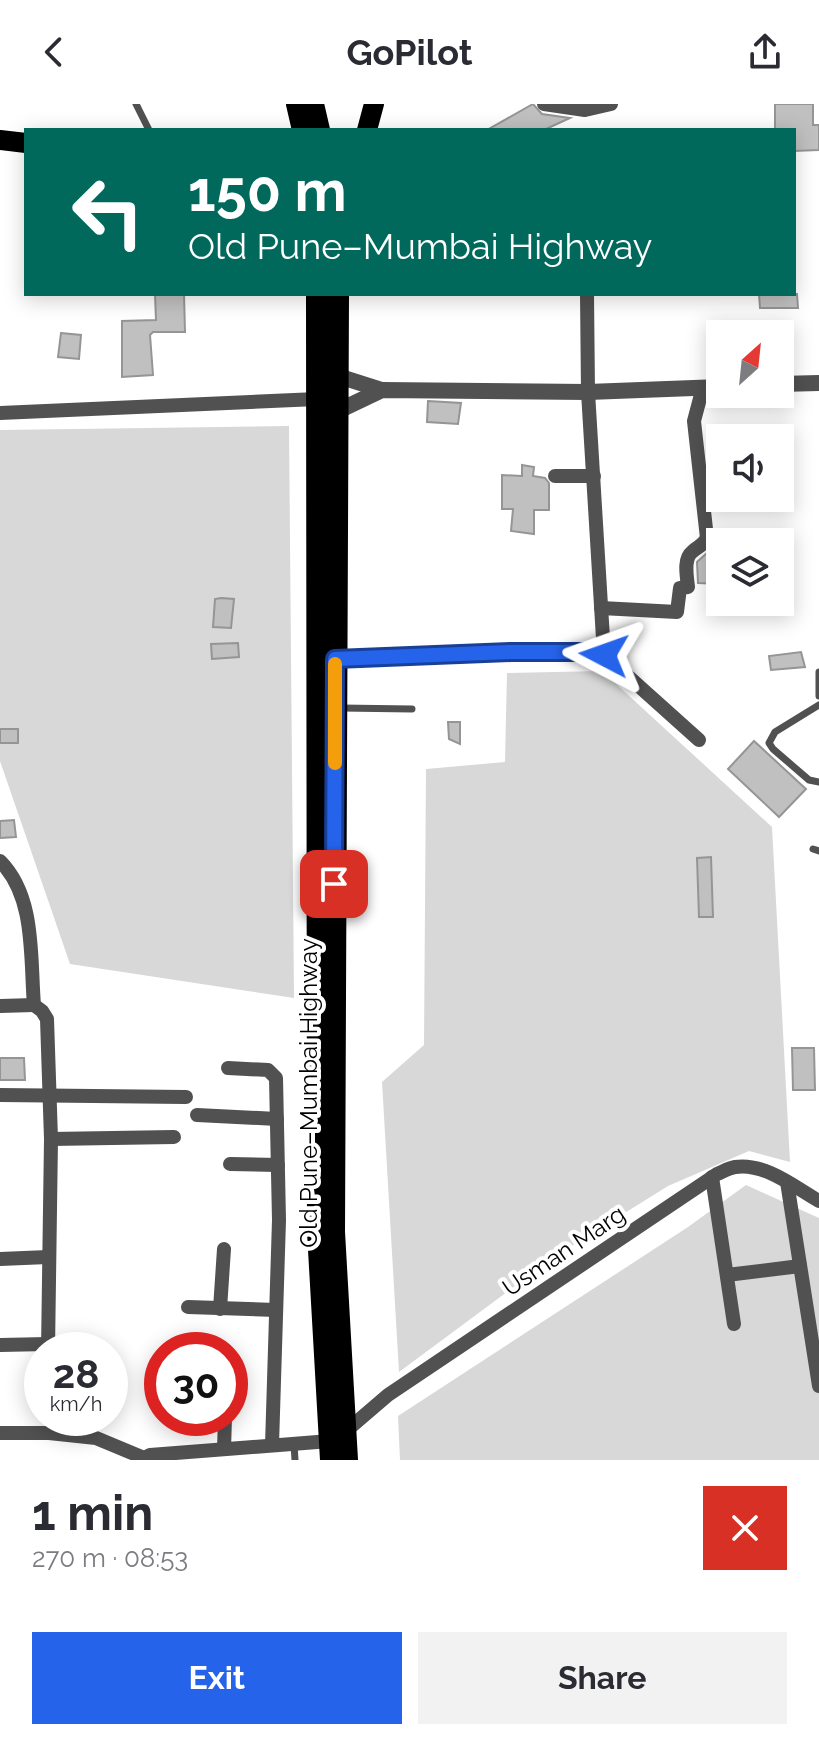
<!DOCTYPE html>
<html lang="en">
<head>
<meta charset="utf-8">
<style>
  :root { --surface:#fff; --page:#f2f2f3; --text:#2b2b33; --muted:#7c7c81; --accent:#2563eb }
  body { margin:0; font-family:Raleway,sans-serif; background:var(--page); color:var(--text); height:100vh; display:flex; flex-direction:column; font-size:30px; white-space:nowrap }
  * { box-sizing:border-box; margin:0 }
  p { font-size:26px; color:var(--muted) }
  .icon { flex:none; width:44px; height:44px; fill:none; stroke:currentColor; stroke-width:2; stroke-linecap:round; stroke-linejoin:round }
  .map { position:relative; height:1356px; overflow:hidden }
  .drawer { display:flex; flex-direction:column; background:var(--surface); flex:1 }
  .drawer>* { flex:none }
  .banner { position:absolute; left:24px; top:24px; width:772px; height:168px; border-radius:0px; box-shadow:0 4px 20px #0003; background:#00695c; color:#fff; overflow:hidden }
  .needle { width:52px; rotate:27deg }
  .buttons { position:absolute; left:706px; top:216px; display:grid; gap:16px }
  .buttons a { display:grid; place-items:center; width:88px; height:88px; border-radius:0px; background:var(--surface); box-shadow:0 4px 20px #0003; font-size:40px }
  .speed { position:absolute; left:24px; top:1228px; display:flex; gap:16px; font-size:40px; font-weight:700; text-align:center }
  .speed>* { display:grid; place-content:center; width:104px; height:104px; border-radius:50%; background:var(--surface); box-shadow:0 4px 20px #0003; line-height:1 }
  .speed small { font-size:20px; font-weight:400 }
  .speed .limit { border:12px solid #d22; background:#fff; color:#111 }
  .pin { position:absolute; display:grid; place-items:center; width:68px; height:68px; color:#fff; margin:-34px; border-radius:16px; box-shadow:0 4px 12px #0006 }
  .me { position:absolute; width:88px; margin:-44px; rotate:274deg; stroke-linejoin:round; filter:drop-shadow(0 0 6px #0008) }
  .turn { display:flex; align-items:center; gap:28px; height:168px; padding:0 32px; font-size:36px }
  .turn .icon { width:104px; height:104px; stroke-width:2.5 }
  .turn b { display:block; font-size:56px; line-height:68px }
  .round { display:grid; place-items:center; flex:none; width:84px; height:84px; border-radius:0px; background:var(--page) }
  .summary { display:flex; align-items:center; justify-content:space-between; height:136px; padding:0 32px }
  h1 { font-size:48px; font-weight:700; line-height:60px }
  .action { display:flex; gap:16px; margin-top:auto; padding:16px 32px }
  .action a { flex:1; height:92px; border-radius:0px; background:var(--accent); color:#fff; font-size:32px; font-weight:700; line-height:92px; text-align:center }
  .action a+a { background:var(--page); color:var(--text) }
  header { display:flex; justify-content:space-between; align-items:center; height:104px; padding:0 32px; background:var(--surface); font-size:36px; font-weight:700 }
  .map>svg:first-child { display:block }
  .green { fill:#d8d8d8 }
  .building { fill:#c0c0c0; stroke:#959595; stroke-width:2 }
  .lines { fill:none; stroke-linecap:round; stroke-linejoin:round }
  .service { stroke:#515151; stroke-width:7 }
  .minor { stroke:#515151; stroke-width:14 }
  .tertiary { stroke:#515151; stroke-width:16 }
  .primary { stroke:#000; stroke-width:20 }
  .trunk { stroke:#000; stroke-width:22 }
  .route-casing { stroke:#184099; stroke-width:20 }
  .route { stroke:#2563eb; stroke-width:14 }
  .slow { stroke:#f59e0b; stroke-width:14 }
  .labels { text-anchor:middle; stroke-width:8; stroke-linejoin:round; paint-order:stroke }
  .street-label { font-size:24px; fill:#000; stroke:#fff }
</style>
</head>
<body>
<header><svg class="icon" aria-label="back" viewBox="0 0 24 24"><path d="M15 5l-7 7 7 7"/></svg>GoPilot<svg class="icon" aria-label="share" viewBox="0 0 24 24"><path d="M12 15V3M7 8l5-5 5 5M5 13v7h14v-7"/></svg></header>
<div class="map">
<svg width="819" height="1356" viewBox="0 0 819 1356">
  <rect width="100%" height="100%" fill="#fff"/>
  <!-- green -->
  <g class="green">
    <polygon points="289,322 294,894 70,860 0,657 0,326"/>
    <polygon points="602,567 772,723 790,1058 749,1047 668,1082 554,1153 399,1268 382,978 424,941 426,665 505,658 507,569"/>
    <polygon points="746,1081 819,1114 819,1356 400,1356 398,1312 688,1123"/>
  </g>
  <!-- building -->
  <g class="building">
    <polygon points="533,0 542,10 570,14 544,26 487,26"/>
    <polygon points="775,0 813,0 813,21 819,21 819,46 794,47 794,26 775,26"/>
    <polygon points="155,190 184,190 185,228 153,228 150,231 153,271 122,273 122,217 156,216"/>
    <polygon points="759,190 797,190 798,204 760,204"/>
    <polygon points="61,229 81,231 79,255 58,253"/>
    <polygon points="428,297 461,299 458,320 427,318"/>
    <polygon points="522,361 534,363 533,372 545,374 549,379 549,406 534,406 534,430 511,427 513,405 502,405 502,371 522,372"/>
    <polygon points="708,448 720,449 720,480 698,479 697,458"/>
    <polygon points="221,494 234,495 231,524 213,523 215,495"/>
    <polygon points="238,539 239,553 212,555 211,540"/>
    <polygon points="801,548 805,563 771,566 769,552"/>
    <polygon points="448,618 460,618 460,640 449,635"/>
    <rect x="0" y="625" width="18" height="14"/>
    <polygon points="754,637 806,685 779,713 728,665"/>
    <polygon points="14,716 16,733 0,734 0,717"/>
    <polygon points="711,753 713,813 699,813 697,754"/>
    <polygon points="792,944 814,944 815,986 793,986"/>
    <polygon points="0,954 24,954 25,976 0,976"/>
  </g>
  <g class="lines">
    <!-- service -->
    <g class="service">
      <polyline points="136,0 149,26"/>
      <polyline points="819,568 819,592"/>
      <polyline points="819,601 775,628 769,639 773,645 809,676 819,678"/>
      <polyline points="341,604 412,605"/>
      <polyline points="813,745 819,747"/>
      <polyline points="294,1340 295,1356"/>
    </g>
    <!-- minor -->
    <g class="minor">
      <polyline points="544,0 585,6 611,0"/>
      <polyline points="587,190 588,288 604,551"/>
      <polyline points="0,309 317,295"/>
      <polyline points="555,372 594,372"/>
      <path d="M 601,504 L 677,508 L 680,484 L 688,483 C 687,473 683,455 692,448 C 698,442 702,443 707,434 L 694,317 L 703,283"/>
      <polyline points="335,555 511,548 602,549 699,636"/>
      <path d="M 0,757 C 36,793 30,854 34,901 L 42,907 L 47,915 L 51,1035 L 48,1246"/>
      <polyline points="0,902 34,901"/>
      <polyline points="228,964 268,966 276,974 279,1116 272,1341"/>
      <polyline points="0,991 186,993"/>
      <polyline points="197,1011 277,1015"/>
      <polyline points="51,1035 174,1033"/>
      <polyline points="230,1060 278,1061"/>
      <polyline points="712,1073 734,1220"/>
      <polyline points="787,1078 819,1282"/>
      <polyline points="0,1155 48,1153"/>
      <polyline points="727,1171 800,1162"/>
      <polyline points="188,1203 276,1206"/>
      <polyline points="220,1205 224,1145"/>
      <polyline points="0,1241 48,1240"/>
      <path d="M 346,1327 L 388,1291 L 717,1070 C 722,1068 729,1064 735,1063 C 764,1058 796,1084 819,1097"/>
      <polyline points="0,1329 49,1329 96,1334 144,1354"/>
      <polyline points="224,1345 225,1314"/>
      <polyline points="140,1356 150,1351 330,1337"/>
    </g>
    <!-- tertiary -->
    <g class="tertiary">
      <polyline points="338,272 382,286"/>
      <polyline points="780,280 819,279"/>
      <polyline points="338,307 382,286 588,288 720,283"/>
    </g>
    <!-- primary -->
    <g class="primary">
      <polyline points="367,26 374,0"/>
      <polyline points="0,36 26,39"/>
    </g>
    <!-- trunk -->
    <g class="trunk">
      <polyline points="297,0 303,26"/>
      <polyline points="313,0 319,26"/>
      <polyline points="317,190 318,1128 331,1356"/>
      <polyline points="338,190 334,1128 347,1356"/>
    </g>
  </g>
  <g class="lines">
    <defs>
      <polyline id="route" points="334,780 335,555 511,548 581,548 604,551"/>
    </defs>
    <!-- route casing -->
    <use href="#route" class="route-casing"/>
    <!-- route -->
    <use href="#route" class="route"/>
    <!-- slow -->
    <polyline class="slow" points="335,659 335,560"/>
  </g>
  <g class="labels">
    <!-- street labels -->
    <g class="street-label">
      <text transform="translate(309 989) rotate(-90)" y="8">Old Pune–Mumbai Highway</text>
      <text transform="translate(564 1147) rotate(-34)" y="8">Usman Marg</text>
    </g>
  </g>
</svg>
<div class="buttons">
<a><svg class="needle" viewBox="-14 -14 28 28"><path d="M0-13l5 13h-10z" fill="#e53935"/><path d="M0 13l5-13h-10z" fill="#7c7c81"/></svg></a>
<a><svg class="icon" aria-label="sound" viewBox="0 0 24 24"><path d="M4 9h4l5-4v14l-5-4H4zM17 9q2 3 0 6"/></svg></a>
<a><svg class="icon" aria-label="layers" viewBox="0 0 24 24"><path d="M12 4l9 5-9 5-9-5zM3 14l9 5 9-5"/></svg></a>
</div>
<div class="speed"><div>28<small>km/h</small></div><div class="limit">30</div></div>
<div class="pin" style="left:334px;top:780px;background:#d93025"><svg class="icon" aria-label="arrive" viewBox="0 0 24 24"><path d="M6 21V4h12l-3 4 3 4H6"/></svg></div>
<svg class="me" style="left:604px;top:551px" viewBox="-20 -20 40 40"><path d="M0-17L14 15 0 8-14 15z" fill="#2563eb" stroke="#fff" stroke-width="4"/></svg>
<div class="banner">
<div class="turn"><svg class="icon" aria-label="left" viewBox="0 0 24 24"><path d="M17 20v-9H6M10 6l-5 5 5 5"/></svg><div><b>150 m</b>Old Pune–Mumbai Highway</div></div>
</div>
</div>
<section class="drawer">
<div class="summary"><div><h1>1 min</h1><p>270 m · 08:53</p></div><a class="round" style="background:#d93025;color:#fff"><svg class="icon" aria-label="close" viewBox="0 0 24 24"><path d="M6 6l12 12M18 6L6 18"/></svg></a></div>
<div class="action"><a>Exit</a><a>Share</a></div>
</section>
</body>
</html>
